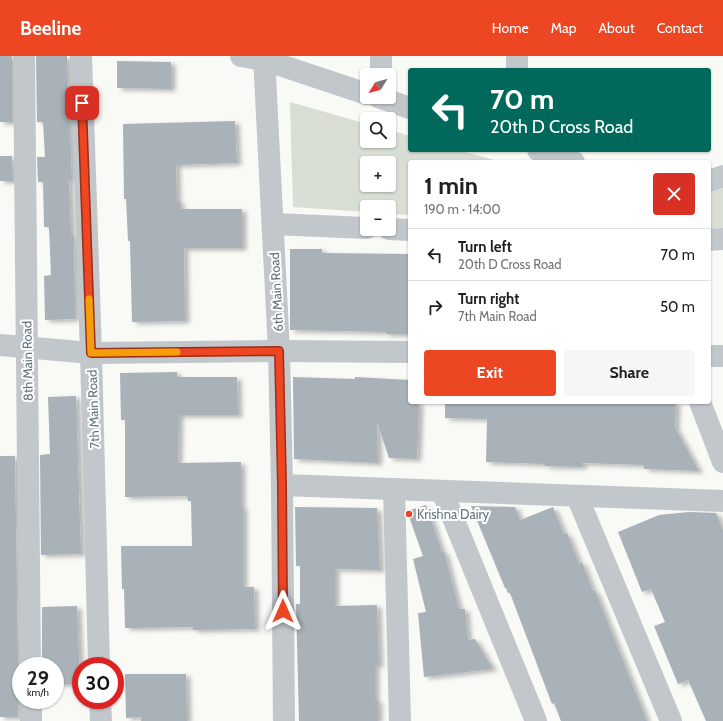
<!DOCTYPE html>
<html lang="en">
<head>
<meta charset="utf-8">
<style>
  :root { --surface:#fff; --page:#f6f6f6; --text:#202124; --muted:#757577; --line:#e0e0e0; --accent:#ed4622 }
  body { margin:0; font-family:Cabin,sans-serif; background:var(--page); color:var(--text); height:100vh; display:flex; flex-direction:column; font-size:15px; white-space:nowrap }
  * { box-sizing:border-box; margin:0 }
  p { font-size:13px; color:var(--muted) }
  .icon { flex:none; width:22px; height:22px; fill:none; stroke:currentColor; stroke-width:2; stroke-linecap:round; stroke-linejoin:round }
  .map { position:relative; flex:1; overflow:hidden }
  .details { position:absolute; left:408px; top:104px; width:303px; height:244px; display:flex; flex-direction:column; background:var(--surface); border-radius:4px; box-shadow:0 1px 3px #0004 }
  .details>* { flex:none }
  .top-card { position:absolute; left:408px; top:12px; width:303px; height:84px; border-radius:4px; box-shadow:0 1px 3px #0004; background:#00695c; color:#fff; overflow:hidden }
  .needle { width:26px; rotate:233deg }
  .tools { position:absolute; left:360px; top:12px; display:grid; gap:8px }
  .tools a { display:grid; place-items:center; width:36px; height:36px; border-radius:4px; background:var(--surface); box-shadow:0 1px 3px #0004; font-size:20px }
  .speed { position:absolute; left:12px; top:601px; display:flex; gap:8px; font-size:20px; font-weight:700; text-align:center }
  .speed>* { display:grid; place-content:center; width:52px; height:52px; border-radius:50%; background:var(--surface); box-shadow:0 1px 3px #0004; line-height:1 }
  .speed small { font-size:10px; font-weight:400 }
  .speed .limit { border:6px solid #d22; background:#fff; color:#111 }
  .pin { position:absolute; display:grid; place-items:center; width:34px; height:34px; color:#fff; margin:-17px; border-radius:8px; box-shadow:0 2px 6px #0006 }
  .me { position:absolute; width:44px; margin:-22px; rotate:0deg; stroke-linejoin:round; filter:drop-shadow(0 0 3px #0008) }
  .turn { display:flex; align-items:center; gap:14px; height:84px; padding:0 16px; font-size:18px }
  .turn .icon { width:52px; height:52px; stroke-width:2.5 }
  .turn b { display:block; font-size:28px; line-height:34px }
  .round { display:grid; place-items:center; flex:none; width:42px; height:42px; border-radius:4px; background:var(--page) }
  .summary { display:flex; align-items:center; justify-content:space-between; height:68px; padding:0 16px }
  h1 { font-size:24px; font-weight:700; line-height:30px }
  .button { display:flex; gap:8px; margin-top:auto; padding:8px 16px }
  .button a { flex:1; height:46px; border-radius:4px; background:var(--accent); color:#fff; font-size:16px; font-weight:700; line-height:46px; text-align:center }
  .button a+a { background:var(--page); color:var(--text) }
  ul { padding:0; list-style:none }
  li { display:flex; align-items:center; gap:12px; height:52px; padding:0 16px; border-top:1px solid var(--line) }
  li div { flex:1 }
  li b { display:block; font-size:15px }
  li em { font-style:normal }
  header { display:flex; align-items:center; gap:24px; box-sizing:border-box; height:56px; padding:0 20px; background:var(--accent); color:#fff }
  header strong { font-size:19px }
  nav { display:flex; gap:22px; margin-inline-start:auto; font-size:14px }
  .map>svg:first-child { display:block }
  .green { fill:#d9ded5; fill-rule:evenodd }
  .building { fill:#a8b2b8; filter:url(#shadow) }
  .lines { fill:none; stroke-linecap:round; stroke-linejoin:round }
  .street { stroke:#c2c7cb; stroke-width:22 }
  .route-casing { stroke:#9a2e16; stroke-width:10 }
  .route { stroke:#ed4622; stroke-width:7 }
  .slow { stroke:#f59e0b; stroke-width:7 }
  .poi-dot { fill:#ed4622; stroke:#fff; stroke-width:1.5 }
  .labels { text-anchor:middle; stroke-width:4; stroke-linejoin:round; paint-order:stroke }
  .street-label { font-size:13px; fill:#627683; stroke:#fff }
  .poi-label { font-size:13px; fill:#627683; stroke:#fff; text-anchor:start }
</style>
</head>
<body>
<header>
<strong>Beeline</strong>
<nav><a>Home</a><a>Map</a><a>About</a><a>Contact</a></nav>
</header>
<div class="map">
<svg width="723" height="665" viewBox="0 0 723 665">
  <defs>
    <filter id="shadow"><feDropShadow dx="4.5" dy="2.5" stdDeviation="2" flood-color="#0004"/></filter>
  </defs>
  <rect width="100%" height="100%" fill="#f9f9f6"/>
  <!-- green -->
  <g class="green">
    <path d="M 290,46 L 367,68 L 367,85 L 389,85 L 389,74 L 410,80 L 410,94 L 459,94 L 501,106 L 410,106 L 410,159 L 389,158 L 389,151 L 367,151 L 367,156 L 293,151 ZM 367,107 L 389,107 L 389,129 L 367,129 Z"/>
    <polygon points="723,130 723,172 709,173 709,134"/>
  </g>
  <!-- building -->
  <g class="building">
    <rect x="0" y="0" width="12" height="66"/>
    <polygon points="36,0 67,0 72,124 69,124 71,180 74,180 75,263 45,264 44,220 51,219 49,171 44,171 43,126 38,126 37,101 45,101 43,66 37,66"/>
    <polygon points="117,5 171,6 171,33 117,32"/>
    <polygon points="235,65 237,107 176,109 177,145 180,145 180,153 242,153 242,192 184,192 185,265 132,266 130,185 128,185 126,143 124,143 123,68"/>
    <polygon points="0,100 12,100 13,125 0,125"/>
    <polygon points="290,193 322,193 322,197 410,198 410,278 386,278 386,276 290,274"/>
    <polygon points="177,316 177,321 237,321 238,359 179,359 178,407 241,406 241,451 243,451 243,531 254,531 255,573 193,574 193,571 125,572 124,533 122,533 121,490 192,490 191,445 188,445 187,440 125,441 125,364 121,364 120,317"/>
    <polygon points="293,321 355,323 355,321 410,324 410,346 419,346 417,403 389,402 377,366 378,407 294,403"/>
    <polygon points="76,340 81,498 41,499 40,399 50,398 48,341"/>
    <polygon points="445,346 676,346 675,371 699,415 644,413 644,409 582,407 582,411 545,410 545,408 486,406 487,363 445,362"/>
    <polygon points="0,400 15,400 18,610 20,617 18,661 0,661"/>
    <polygon points="426,449 442,496 444,495 459,553 465,553 468,584 475,583 493,613 424,621 418,557 426,556 413,503 423,500 407,455"/>
    <polygon points="471,450 515,451 520,464 553,451 564,478 567,477 579,507 582,506 593,535 595,534 647,665 561,665 554,647 552,648 510,537 508,537 506,532 505,532"/>
    <polygon points="295,451 377,452 380,514 335,513 335,550 377,549 379,609 375,609 375,644 378,644 378,665 299,665 296,548 300,548 300,510 296,510"/>
    <polygon points="689,456 716,457 723,474 723,665 706,665 688,624 678,628 654,570 665,566 651,533 642,536 618,476 659,459"/>
    <polygon points="77,550 80,628 55,628 55,610 42,610 42,551"/>
    <polygon points="125,618 186,618 187,665 141,665 141,661 126,662"/>
  </g>
  <g class="lines">
    <!-- street -->
    <g class="street">
      <polyline points="24,0 30,610"/>
      <polyline points="81,0 91,297 99,610"/>
      <polyline points="241,0 265,4 367,38"/>
      <polyline points="264,0 279,295 282,429 284,665"/>
      <polyline points="517,14 517,0"/>
      <polyline points="381,19 381,0"/>
      <polyline points="378,41 410,52"/>
      <polyline points="538,94 574,106"/>
      <polyline points="709,125 723,120"/>
      <polyline points="273,168 367,172"/>
      <polyline points="389,173 410,174"/>
      <polyline points="709,184 723,183"/>
      <polyline points="0,289 91,297 279,295 410,296"/>
      <polyline points="709,300 723,300"/>
      <polyline points="700,346 723,406"/>
      <polyline points="282,429 723,445"/>
      <polyline points="394,433 400,665"/>
      <polyline points="442,435 536,665"/>
      <polyline points="577,440 671,665"/>
      <polyline points="31,644 31,665"/>
      <polyline points="100,644 101,665"/>
    </g>
  </g>
  <g class="lines">
    <defs>
      <polyline id="route" points="82,47 91,297 279,295 282,429 283,555"/>
    </defs>
    <!-- route casing -->
    <use href="#route" class="route-casing"/>
    <!-- route -->
    <use href="#route" class="route"/>
    <!-- slow -->
    <polyline class="slow" points="89,243 91,297 177,296"/>
  </g>
  <!-- markers -->
  <circle class="poi-dot" cx="409" cy="458" r="4"/>
  <g class="labels">
    <!-- street labels -->
    <g class="street-label">
      <text transform="translate(276 236) rotate(-93)" y="5">6th Main Road</text>
      <text transform="translate(27 305) rotate(-91)" y="5">8th Main Road</text>
      <text transform="translate(93 353) rotate(-92)" y="5">7th Main Road</text>
    </g>
    <!-- poi labels -->
    <g class="poi-label">
      <text x="417" y="463">Krishna Dairy</text>
    </g>
  </g>
</svg>
<div class="tools">
<a><svg class="needle" viewBox="-14 -14 28 28"><path d="M0-13l5 13h-10z" fill="#e53935"/><path d="M0 13l5-13h-10z" fill="#757577"/></svg></a>
<a><svg class="icon" aria-label="search" viewBox="0 0 24 24"><circle cx="10" cy="10" r="6"/><path d="M15 15l6 6"/></svg></a>
<a>+</a>
<a>−</a>
</div>
<div class="speed"><div>29<small>km/h</small></div><div class="limit">30</div></div>
<div class="pin" style="left:82px;top:47px;background:#d93025"><svg class="icon" aria-label="arrive" viewBox="0 0 24 24"><path d="M6 21V4h12l-3 4 3 4H6"/></svg></div>
<svg class="me" style="left:283px;top:555px" viewBox="-20 -20 40 40"><path d="M0-17L14 15 0 8-14 15z" fill="#ed4622" stroke="#fff" stroke-width="4"/></svg>
<div class="top-card">
<div class="turn"><svg class="icon" aria-label="left" viewBox="0 0 24 24"><path d="M17 20v-9H6M10 6l-5 5 5 5"/></svg><div><b>70 m</b>20th D Cross Road</div></div>
</div>
<section class="details">
<div class="summary"><div><h1>1 min</h1><p>190 m · 14:00</p></div><a class="round" style="background:#d93025;color:#fff"><svg class="icon" aria-label="close" viewBox="0 0 24 24"><path d="M6 6l12 12M18 6L6 18"/></svg></a></div>
<ul>
<li><svg class="icon" aria-label="left" viewBox="0 0 24 24"><path d="M17 20v-9H6M10 6l-5 5 5 5"/></svg><div><b>Turn left</b><p>20th D Cross Road</p></div><em>70 m</em></li>
<li><svg class="icon" aria-label="right" viewBox="0 0 24 24"><path d="M7 20v-9h11M14 6l5 5-5 5"/></svg><div><b>Turn right</b><p>7th Main Road</p></div><em>50 m</em></li>
</ul>
<div class="button"><a>Exit</a><a>Share</a></div>
</section>
</div>
</body>
</html>
